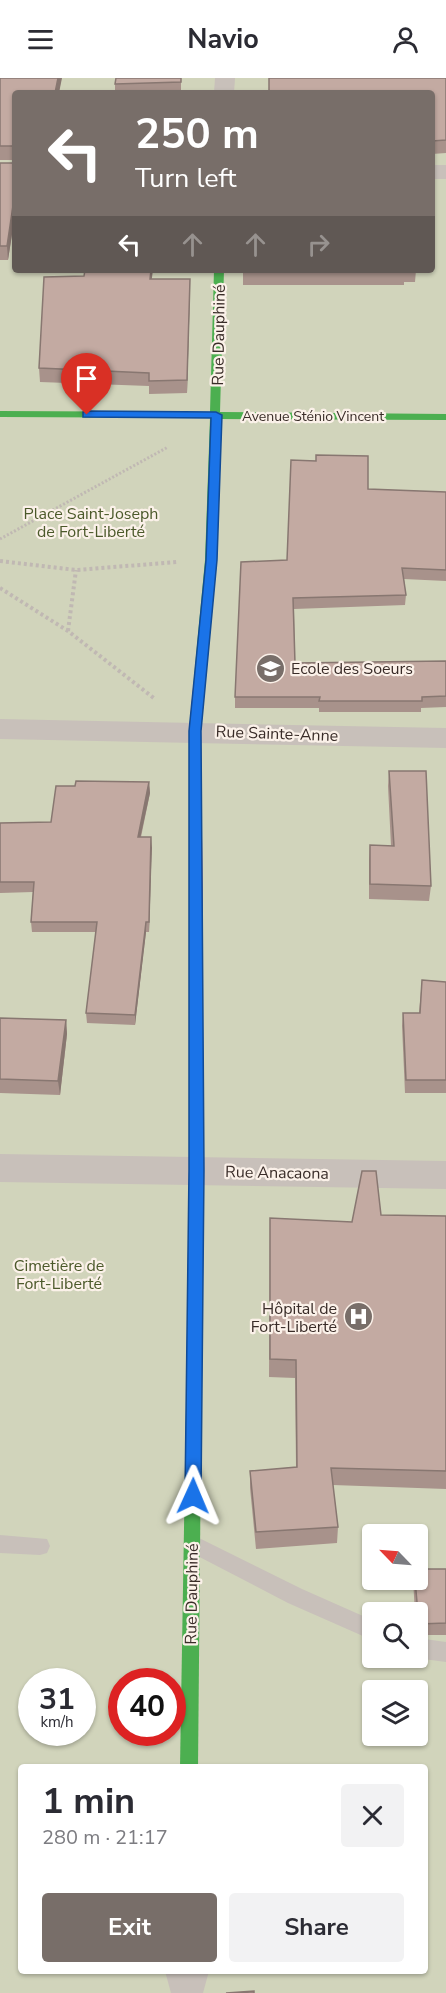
<!DOCTYPE html>
<html lang="en">
<head>
<meta charset="utf-8">
<style>
  :root { --surface:#fff; --page:#f2f2f3; --text:#2b2b33; --muted:#7c7c81; --accent:#786e69 }
  body { margin:0; font-family:"Nunito Sans",sans-serif; background:var(--page); color:var(--text); height:100vh; display:flex; flex-direction:column; font-size:22px; white-space:nowrap }
  * { box-sizing:border-box; margin:0 }
  p { font-size:20px; color:var(--muted) }
  .icon { flex:none; width:33px; height:33px; fill:none; stroke:currentColor; stroke-width:2; stroke-linecap:round; stroke-linejoin:round }
  .map { position:relative; flex:1; overflow:hidden }
  .side { position:absolute; left:18px; top:1686px; width:410px; height:210px; display:flex; flex-direction:column; background:var(--surface); border-radius:6px; box-shadow:0 2px 4px #0004 }
  .side>* { flex:none }
  .banner { position:absolute; left:12px; top:12px; width:423px; height:183px; border-radius:6px; box-shadow:0 2px 4px #0004; background:#786e69; color:#fff; overflow:hidden }
  .needle { width:39px; rotate:295deg }
  .buttons { position:absolute; left:362px; top:1446px; display:grid; gap:12px }
  .buttons a { display:grid; place-items:center; width:66px; height:66px; border-radius:6px; background:var(--surface); box-shadow:0 2px 4px #0004; font-size:30px }
  .speed { position:absolute; left:18px; top:1590px; display:flex; gap:12px; font-size:30px; font-weight:700; text-align:center }
  .speed>* { display:grid; place-content:center; width:78px; height:78px; border-radius:50%; background:var(--surface); box-shadow:0 2px 4px #0004; line-height:1 }
  .speed small { font-size:15px; font-weight:400 }
  .speed .limit { border:9px solid #d22; background:#fff; color:#111 }
  .pin { position:absolute; display:grid; place-items:center; width:51px; height:51px; color:#fff; margin:-62px -26px; border-radius:50% 50% 50% 0; rotate:-45deg; box-shadow:0 0 6px #0007 }
  .pin .icon { rotate:45deg }
  .me { position:absolute; width:66px; margin:-33px; rotate:1deg; stroke-linejoin:round; filter:drop-shadow(0 0 4px #0008) }
  .turn { display:flex; align-items:center; gap:21px; height:126px; padding:0 24px; font-size:27px }
  .turn .icon { width:78px; height:78px; stroke-width:2.5 }
  .turn b { display:block; font-size:42px; line-height:51px }
  .lanes { display:flex; align-items:center; height:57px; padding:0 24px; background:#0003; justify-content:center; gap:30px; direction:ltr }
  .lanes .off { opacity:.35 }
  .round { display:grid; place-items:center; flex:none; width:63px; height:63px; border-radius:6px; background:var(--page) }
  .summary { display:flex; align-items:center; justify-content:space-between; height:102px; padding:0 24px }
  h1 { font-size:36px; font-weight:700; line-height:45px }
  .action { display:flex; gap:12px; margin-top:auto; padding:12px 24px }
  .action a { flex:1; height:69px; border-radius:6px; background:var(--accent); color:#fff; font-size:24px; font-weight:700; line-height:69px; text-align:center }
  .action a+a { background:var(--page); color:var(--text) }
  header { display:flex; justify-content:space-between; align-items:center; height:78px; padding:0 24px; background:var(--surface); font-size:27px; font-weight:700 }
  .map>svg:first-child { display:block }
  .green { fill:#d1d4bb; fill-rule:evenodd }
  .lines { fill:none; stroke-linecap:round; stroke-linejoin:round }
  .path-far1 { stroke:#c0b8b3; stroke-width:3; stroke-dasharray:2 2; stroke-linecap:butt }
  .path { stroke:#c0b8b3; stroke-width:4; stroke-dasharray:3 3; stroke-linecap:butt }
  .lane { fill:#c8c0ba; fill-rule:evenodd }
  .street { fill:#c8c0ba; fill-rule:evenodd }
  .fast { fill:#4caf50; fill-rule:evenodd }
  .slow { fill:#ffc107; fill-rule:evenodd }
  .jam { fill:#c62828; fill-rule:evenodd }
  .wall { fill:#a8928b }
  .shaded-wall { fill:#887771 }
  .building { fill:#c3aaa2; stroke:#887771; stroke-width:1.5 }
  .route { fill:#1a73e8; stroke:#114b97; stroke-width:1.5 }
  .labels { text-anchor:middle; stroke-width:4.5; stroke-linejoin:round; paint-order:stroke }
  .far-street-label { font-size:14px; fill:#392c28; stroke:#fbf1e9 }
  .street-label { font-size:16px; fill:#392c28; stroke:#fbf1e9 }
  .park-label { font-size:16px; fill:#4b592a; stroke:#fbf1e9 }
  .poi-label { font-size:16px; fill:#392c28; stroke:#fbf1e9; text-anchor:start }
</style>
</head>
<body>
<header><svg class="icon" aria-label="menu" viewBox="0 0 24 24"><path d="M4 6h16M4 12h16M4 18h16"/></svg>Navio<svg class="icon" aria-label="person" viewBox="0 0 24 24"><circle cx="12" cy="8" r="4"/><path d="M4 21q1-7 8-7t8 7"/></svg></header>
<div class="map">
<svg width="446" height="1915" viewBox="0 0 446 1915">
  <rect width="100%" height="100%" fill="#eee8e2"/>
  <!-- green -->
  <path class="green" d="M 0,0 L 446,0 L 446,1915 L 0,1915 ZM 15,15 L 432,15 L 432,192 L 15,192 ZM 372,1456 L 417,1456 L 417,1502 L 372,1502 ZM 372,1534 L 417,1534 L 417,1580 L 372,1580 ZM 32,1604 L 82,1604 L 82,1654 L 32,1654 ZM 122,1604 L 172,1604 L 172,1654 L 122,1654 ZM 372,1612 L 417,1612 L 417,1658 L 372,1658 ZM 21,1689 L 424,1689 L 424,1893 L 21,1893 Z"/>
  <g class="lines">
    <!-- path-far1 -->
    <polyline class="path-far1" points="0,461 168,369"/>
    <!-- path -->
    <g class="path">
      <polyline points="0,483 76,492 177,484"/>
      <polyline points="0,510 68,553 155,621"/>
      <polyline points="68,553 76,492"/>
    </g>
    <!-- lane -->
    <g class="lane">
      <polygon points="0,1457 47,1461 50,1468 47,1475 40,1477 0,1475"/>
      <polygon points="193,1457 302,1511 372,1542 372,1562 288,1525 186,1472 183,1466 186,1460"/>
      <polygon points="417,1560 446,1564 446,1584 416,1580"/>
    </g>
    <!-- street -->
    <g class="street">
      <polygon points="215,0 235,0 234,15 214,15"/>
      <rect x="432" y="87" width="14" height="14"/>
      <polygon points="0,641 446,650 446,670 0,661"/>
      <polygon points="0,1076 446,1083 446,1111 0,1104"/>
      <polygon points="165,1893 209,1893 203,1915 171,1915"/>
    </g>
    <!-- fast -->
    <g class="fast">
      <polygon points="214,192 224,192 220,334 446,336 446,342 220,341 217,482 205,610 199,614 193,610 205,482 210,340 0,339 0,333 210,334"/>
      <polygon points="196,1147 201,1149 203,1153 198,1689 180,1689 189,1153 191,1149"/>
    </g>
    <!-- slow -->
    <polygon class="slow" points="196,857 203,862 203,1153 201,1157 196,1159 191,1157 189,1153 189,862"/>
    <!-- jam -->
    <polygon class="jam" points="199,606 205,610 201,653 203,862 196,867 189,862 189,653 193,610"/>
  </g>
  <!-- wall -->
  <g class="wall">
    <polygon points="0,0 59,15 15,82 0,82"/>
    <polygon points="181,0 181,15 115,15 115,6"/>
    <polygon points="446,0 446,75 432,76 432,15"/>
    <polygon points="0,85 15,85 15,137 8,182 0,182"/>
    <polygon points="243,192 416,192 415,204 404,204 404,207 243,207"/>
    <polygon points="152,201 190,201 187,315 149,316 149,308 40,304 39,290"/>
    <polygon points="368,411 446,414 446,503 404,501 406,517 405,527 294,531 295,585 446,583 446,629 421,630 421,634 319,634 319,630 235,630 235,619 287,482"/>
    <polygon points="389,693 431,808 429,823 369,821 369,782 370,767 391,768 388,708"/>
    <polygon points="149,704 150,715 141,759 151,759 149,854 146,854 135,947 87,945 86,935 96,854 32,854 31,844 33,814 0,815 0,745 51,744 75,708"/>
    <polygon points="422,902 446,904 446,1015 405,1015 402,948 403,935 419,935"/>
    <polygon points="0,940 66,942 67,956 60,1017 0,1015"/>
    <polygon points="381,1137 446,1138 446,1411 333,1407 338,1449 337,1465 256,1471 250,1410 250,1393 296,1389 295,1300 269,1299 270,1140 352,1144"/>
    <polygon points="446,1491 446,1557 417,1557 417,1534 415,1534 413,1502 417,1502"/>
  </g>
  <!-- shaded-wall -->
  <g class="shaded-wall">
    <polygon points="58,0 62,0 59,15 55,15"/>
    <polygon points="14,121 15,137 8,182 7,168"/>
    <polygon points="151,192 153,192 150,214 150,201"/>
    <polygon points="190,201 190,214 187,315 187,302"/>
    <polygon points="149,704 150,715 138,770 138,759"/>
    <polygon points="151,759 152,770 149,854 149,844"/>
    <polygon points="146,844 146,854 135,947 135,937"/>
    <polygon points="66,942 67,956 60,1017 58,1003"/>
  </g>
  <!-- building -->
  <g class="building">
    <polygon points="0,0 58,0 55,15 15,15 15,68 0,68"/>
    <polygon points="116,0 181,0 181,4 115,6"/>
    <polygon points="269,0 446,0 446,62 432,63 432,15 269,15"/>
    <polygon points="0,85 15,85 15,121 14,121 7,168 0,168"/>
    <polygon points="85,192 151,192 150,201 190,201 187,302 149,303 149,295 39,290 44,199 84,198"/>
    <rect x="243" y="192" width="162" height="1"/>
    <polygon points="316,377 368,378 368,411 446,414 446,492 402,490 406,517 293,520 295,585 446,583 446,618 422,619 422,623 319,623 320,619 235,619 241,484 287,482 291,382 316,383"/>
    <polygon points="389,693 426,693 431,808 370,806 370,767 394,768"/>
    <polygon points="76,703 149,704 138,759 151,759 149,844 146,844 135,937 86,935 97,844 31,844 34,804 0,804 0,745 51,744 56,708 75,708"/>
    <polygon points="422,902 446,904 446,1002 406,1002 403,935 420,935"/>
    <polygon points="0,940 66,942 58,1003 0,1001"/>
    <polygon points="362,1093 376,1093 381,1137 446,1138 446,1393 331,1390 338,1449 256,1454 250,1393 297,1389 296,1282 270,1281 270,1140 352,1144"/>
    <polygon points="417,1491 446,1491 446,1545 419,1546 415,1502 417,1502"/>
    <polygon points="254,1913 254,1915 226,1915"/>
  </g>
  <!-- route -->
  <polygon class="route" points="87,333 216,334 222,337 217,482 201,653 204,1092 201,1418 198,1424 193,1426 187,1424 185,1418 189,1092 189,653 206,482 211,340 83,339 83,334"/>
  <!-- icons -->
  <defs>
    <symbol id="school-disc" viewBox="-11 -11 22 22"><circle r="9.5" fill="#786e69" stroke="#fbf1e9"/><path d="M0-5L7-2L0 1L-7-2ZM-4 1L0 2.5L4 1V4Q0 6-4 4Z" fill="#fff"/></symbol>
    <symbol id="hospital-disc" viewBox="-11 -11 22 22"><circle r="9.5" fill="#786e69" stroke="#fbf1e9"/><path d="M-5-5h3v3.5h4V-5h3V5h-3V1.5h-4V5h-3Z" fill="#fff"/></symbol>
  </defs>
  <g fill-rule="evenodd">
    <use href="#school-disc" x="254" y="574" width="33" height="33"/>
    <use href="#hospital-disc" x="342" y="1222" width="33" height="33"/>
  </g>
  <g class="labels">
    <!-- far-street labels -->
    <g class="far-street-label">
      <text x="313" y="343">Avenue Sténio Vincent</text>
    </g>
    <!-- street labels -->
    <g class="street-label">
      <text transform="translate(218 257) rotate(-89)" y="6">Rue Dauphiné</text>
      <text transform="translate(277 655) rotate(2)" y="6">Rue Sainte-Anne</text>
      <text transform="translate(277 1094) rotate(1)" y="6">Rue Anacaona</text>
      <text transform="translate(191 1516) rotate(-89)" y="6">Rue Dauphiné</text>
    </g>
    <!-- park labels -->
    <g class="park-label">
      <text x="91" y="441">Place Saint-Joseph<tspan x="91" dy="18">de Fort-Liberté</tspan></text>
      <text x="59" y="1193">Cimetière de<tspan x="59" dy="18">Fort-Liberté</tspan></text>
    </g>
    <!-- poi labels -->
    <g class="poi-label">
      <text x="291" y="596">Ecole des Soeurs</text>
      <text x="337" y="1236" text-anchor="end">Hôpital de<tspan x="337" dy="18">Fort-Liberté</tspan></text>
    </g>
  </g>
</svg>
<div class="buttons">
<a><svg class="needle" viewBox="-14 -14 28 28"><path d="M0-13l5 13h-10z" fill="#e53935"/><path d="M0 13l5-13h-10z" fill="#7c7c81"/></svg></a>
<a><svg class="icon" aria-label="search" viewBox="0 0 24 24"><circle cx="10" cy="10" r="6"/><path d="M15 15l6 6"/></svg></a>
<a><svg class="icon" aria-label="layers" viewBox="0 0 24 24"><path d="M12 4l9 5-9 5-9-5zM3 14l9 5 9-5"/></svg></a>
</div>
<div class="speed"><div>31<small>km/h</small></div><div class="limit">40</div></div>
<div class="pin" style="left:87px;top:337px;background:#d93025"><svg class="icon" aria-label="arrive" viewBox="0 0 24 24"><path d="M6 21V4h12l-3 4 3 4H6"/></svg></div>
<svg class="me" style="left:193px;top:1418px" viewBox="-20 -20 40 40"><path d="M0-17L14 15 0 8-14 15z" fill="#1a73e8" stroke="#fff" stroke-width="4"/></svg>
<div class="banner">
<div class="turn"><svg class="icon" aria-label="left" viewBox="0 0 24 24"><path d="M17 20v-9H6M10 6l-5 5 5 5"/></svg><div><b>250 m</b>Turn left</div></div>
<div class="lanes"><svg class="icon" aria-label="left" viewBox="0 0 24 24"><path d="M17 20v-9H6M10 6l-5 5 5 5"/></svg><svg class="icon off" aria-label="ahead" viewBox="0 0 24 24"><path d="M12 20V5M6 11l6-6 6 6"/></svg><svg class="icon off" aria-label="ahead" viewBox="0 0 24 24"><path d="M12 20V5M6 11l6-6 6 6"/></svg><svg class="icon off" aria-label="right" viewBox="0 0 24 24"><path d="M7 20v-9h11M14 6l5 5-5 5"/></svg></div>
</div>
<section class="side">
<div class="summary"><div><h1>1 min</h1><p>280 m · 21:17</p></div><a class="round"><svg class="icon" aria-label="close" viewBox="0 0 24 24"><path d="M6 6l12 12M18 6L6 18"/></svg></a></div>
<div class="action"><a>Exit</a><a>Share</a></div>
</section>
</div>
</body>
</html>
